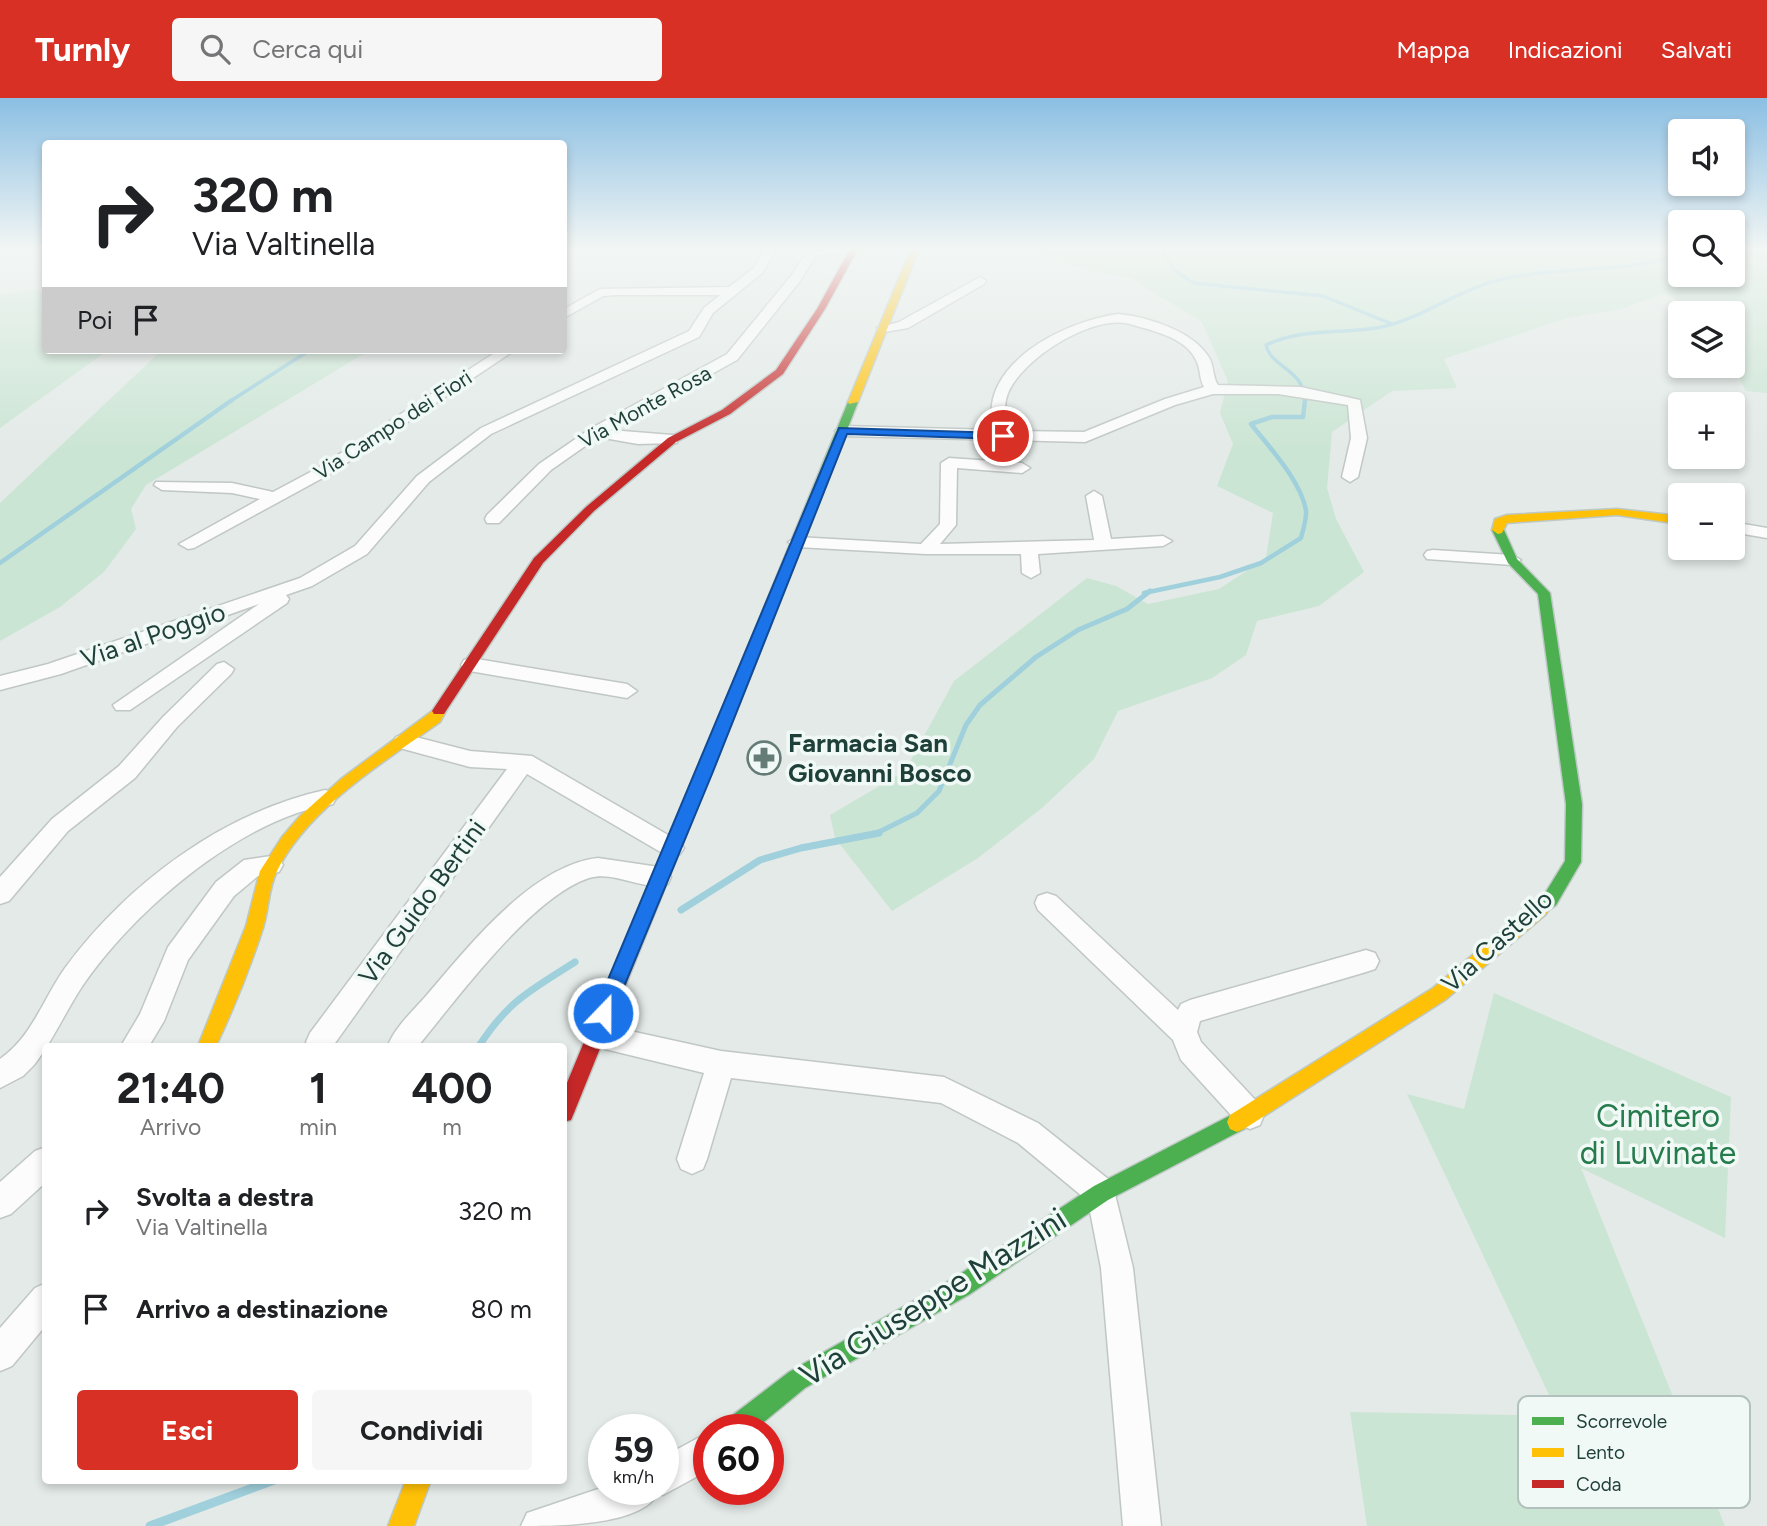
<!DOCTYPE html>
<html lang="it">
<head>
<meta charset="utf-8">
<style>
  :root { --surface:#fff; --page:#f6f6f6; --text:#202124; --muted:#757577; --accent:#d93025 }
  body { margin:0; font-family:Figtree,sans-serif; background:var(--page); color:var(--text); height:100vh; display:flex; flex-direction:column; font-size:26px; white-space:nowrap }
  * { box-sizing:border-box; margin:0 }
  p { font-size:23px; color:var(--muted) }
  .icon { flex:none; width:38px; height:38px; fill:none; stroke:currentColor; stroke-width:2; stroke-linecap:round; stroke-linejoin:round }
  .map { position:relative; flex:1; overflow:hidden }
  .drawer { position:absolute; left:42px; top:945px; width:525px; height:441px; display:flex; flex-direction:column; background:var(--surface); border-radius:7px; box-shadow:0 4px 10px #0003 }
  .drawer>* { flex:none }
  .top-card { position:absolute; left:42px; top:42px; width:525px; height:214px; border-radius:7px; box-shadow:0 4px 10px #0003; background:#fff; color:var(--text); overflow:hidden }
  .tools { position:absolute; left:1668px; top:21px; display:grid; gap:14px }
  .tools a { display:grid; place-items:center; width:77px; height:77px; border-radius:7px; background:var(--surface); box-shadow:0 4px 10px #0003; font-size:35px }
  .speed { position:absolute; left:588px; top:1316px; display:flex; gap:14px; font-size:35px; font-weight:700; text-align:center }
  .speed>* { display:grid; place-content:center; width:91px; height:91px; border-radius:50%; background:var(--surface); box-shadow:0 4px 10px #0003; line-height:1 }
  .speed small { font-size:18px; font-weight:400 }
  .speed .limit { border:10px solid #d22; background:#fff; color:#111 }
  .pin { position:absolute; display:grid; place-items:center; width:60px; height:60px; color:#fff; margin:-30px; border:4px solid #fff; border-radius:50%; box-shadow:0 2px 7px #0007 }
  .me { position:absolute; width:77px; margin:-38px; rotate:22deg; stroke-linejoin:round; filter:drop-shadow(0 0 5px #0008) }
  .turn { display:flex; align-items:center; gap:24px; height:147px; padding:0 35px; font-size:32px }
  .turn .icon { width:91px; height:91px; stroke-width:2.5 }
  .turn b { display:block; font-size:49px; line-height:60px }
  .then { display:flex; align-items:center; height:66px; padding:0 35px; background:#0003; gap:14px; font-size:26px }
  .eta { display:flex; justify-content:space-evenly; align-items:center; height:119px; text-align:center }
  .eta b { font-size:42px; font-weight:700; line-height:49px }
  .primary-button { display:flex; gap:14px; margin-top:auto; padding:14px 35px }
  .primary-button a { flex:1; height:80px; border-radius:7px; background:var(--accent); color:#fff; font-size:28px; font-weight:700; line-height:80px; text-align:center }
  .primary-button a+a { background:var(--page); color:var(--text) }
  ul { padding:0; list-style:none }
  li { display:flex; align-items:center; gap:21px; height:98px; padding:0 35px }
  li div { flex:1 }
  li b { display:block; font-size:26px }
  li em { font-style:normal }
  header { display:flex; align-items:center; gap:42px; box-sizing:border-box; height:98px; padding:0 35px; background:var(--accent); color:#fff }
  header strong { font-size:33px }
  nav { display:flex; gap:38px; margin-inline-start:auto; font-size:24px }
  .search { width:490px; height:63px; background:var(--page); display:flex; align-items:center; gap:18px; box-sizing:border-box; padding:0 24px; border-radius:7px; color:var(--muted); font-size:26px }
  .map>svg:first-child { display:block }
  .green { fill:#cbe5d4 }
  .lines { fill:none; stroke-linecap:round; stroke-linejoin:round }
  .stream-far4 { stroke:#9fd0dc; stroke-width:3.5 }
  .stream-far3 { stroke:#9fd0dc; stroke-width:4.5 }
  .stream-far2 { stroke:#9fd0dc; stroke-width:5 }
  .stream-far1 { stroke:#9fd0dc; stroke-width:7 }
  .stream { stroke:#9fd0dc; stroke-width:9 }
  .street-casing { stroke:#c0c7c4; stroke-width:3 }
  .fast-casing { stroke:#bec8c5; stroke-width:3 }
  .slow-casing { stroke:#bec8c5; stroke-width:3 }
  .jam-casing { stroke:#bec8c5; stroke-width:3 }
  .street { fill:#fbfcfb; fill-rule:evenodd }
  .fast { fill:#4caf50; fill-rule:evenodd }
  .slow { fill:#ffc107; fill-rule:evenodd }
  .jam { fill:#c62828; fill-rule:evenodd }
  .route { fill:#1a73e8; stroke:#114b97; stroke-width:2 }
  .labels { text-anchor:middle; stroke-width:7; stroke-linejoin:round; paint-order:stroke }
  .far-street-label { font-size:21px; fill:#1f3f39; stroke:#f1f9f6 }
  .street-label { font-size:26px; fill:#1f3f39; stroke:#f1f9f6 }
  .poi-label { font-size:26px; font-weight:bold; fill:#1f3f39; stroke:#f1f9f6; text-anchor:start }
  .near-park-label { font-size:32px; fill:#257b4c; stroke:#f1f9f6 }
  .near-street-label { font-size:32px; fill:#1f3f39; stroke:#f1f9f6 }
  .key { fill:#f1f9f6; stroke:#b2c1bd; stroke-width:2 }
  .key-label { font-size:19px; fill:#1f3f39 }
</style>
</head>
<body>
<header>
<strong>Turnly</strong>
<div class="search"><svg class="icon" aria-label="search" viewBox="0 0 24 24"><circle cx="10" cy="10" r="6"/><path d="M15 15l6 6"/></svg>Cerca qui</div>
<nav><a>Mappa</a><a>Indicazioni</a><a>Salvati</a></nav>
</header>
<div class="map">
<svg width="1767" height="1428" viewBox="0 0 1767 1428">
  <rect width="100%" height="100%" fill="#e3eae7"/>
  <!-- green -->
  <g class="green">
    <polygon points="1027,151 1680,151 1680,177 1732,177 1733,151 1767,151 1767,295 1746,293 1733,267 1732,215 1701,215 1665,195 1621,211 1567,220 1444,261 1457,290 1392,293 1332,334 1327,390 1336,421 1364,474 1319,508 1257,523 1246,557 1212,580 1118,613 1094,661 1042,710 978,760 892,813 835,740 830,717 905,673 954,583 1087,480 1116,488 1148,506 1219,491 1266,460 1273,415 1217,388 1233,346 1220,315 1228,283 1202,224 1132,181 1067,166"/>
    <polygon points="34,191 45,195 46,252 108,252 0,330 0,197"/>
    <polygon points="162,252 370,252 146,387 131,411 136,431 104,474 60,509 0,543 0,405"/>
    <polygon points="1494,895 1731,999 1725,1140 1581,1070 1725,1428 1367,1428 1350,1314 1559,1318 1407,996 1464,1011"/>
  </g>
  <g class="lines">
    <!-- stream-far4 -->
    <g class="stream-far4">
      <polyline points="1162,151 1174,172 1193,185 1323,198 1392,226"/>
      <polyline points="229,304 310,252"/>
      <path d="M 1305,304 C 1305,271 1271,270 1266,247 C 1302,230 1338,236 1376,230 C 1419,223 1453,194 1495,183 C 1555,167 1621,176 1680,157"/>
    </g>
    <!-- stream-far3 -->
    <g class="stream-far3">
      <polyline points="0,465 232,302"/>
      <path d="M 1144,495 L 1220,479 L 1261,465 L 1301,440 C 1303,431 1307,421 1306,412 C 1300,382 1270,350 1251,326 L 1272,319 L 1303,319 L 1305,302"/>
    </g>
    <!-- stream-far2 -->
    <polyline class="stream-far2" points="873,737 917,715 939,693 966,627 980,607 1036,559 1078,532 1127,511 1150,493"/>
    <!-- stream-far1 -->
    <g class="stream-far1">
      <polyline points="681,812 760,762 801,750 879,735"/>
      <path d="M 479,948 C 509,902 530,893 575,864"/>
    </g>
    <!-- stream -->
    <polyline class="stream" points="150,1428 274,1382"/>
    <defs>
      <g id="street">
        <polygon points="766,151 777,151 762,175 713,215 699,239 491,336 429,384 367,456 312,488 286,497 289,501 287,505 130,612 116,612 113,607 259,506 61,576 0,592 0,578 48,566 300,480 355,448 417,378 481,330 689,233 704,210 720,197 616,197 603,198 564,220 564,211 600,191 729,189 754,170"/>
        <polygon points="858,151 853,156 816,157 800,183 737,262 610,332 672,337 677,339 677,345 638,346 598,339 551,372 499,425 487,425 485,421 487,417 539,366 590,331 727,256 791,178 808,153"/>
        <polygon points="980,179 986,183 984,186 908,230 884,234 877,230 899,224"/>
        <path d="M 1118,216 C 1148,219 1194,233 1210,261 C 1214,270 1213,280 1218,287 L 1301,289 L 1360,302 L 1367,340 L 1358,379 L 1350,384 L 1342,379 L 1351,340 L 1348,307 L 1278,296 L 1213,296 L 1175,307 L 1085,344 L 843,338 L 835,333 L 843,328 L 994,332 C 975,267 1065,223 1118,216 ZM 1126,225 C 1149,232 1185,238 1196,262 C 1201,271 1199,281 1204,289 L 1165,301 L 1084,334 L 1009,333 C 1005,320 1003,308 1008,295 C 1023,260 1089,219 1126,225 Z"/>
        <polygon points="499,252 515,252 330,376 194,450 188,451 179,446 260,401 232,395 162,392 154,387 156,384 232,385 273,394 318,370"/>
        <polygon points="949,360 1022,365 1030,370 1022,375 957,370 956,427 940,446 1094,442 1086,398 1094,393 1102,398 1111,441 1163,438 1172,443 1163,448 1038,456 1040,475 1031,480 1022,475 1021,456 925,456 797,449 788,444 797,439 921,446 940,426 941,365"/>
        <polygon points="1732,424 1767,430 1767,440 1732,434"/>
        <polygon points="1433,452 1512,457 1521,462 1512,467 1427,461 1424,457 1427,453"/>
        <polygon points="471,560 627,586 637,593 627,600 464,572 461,567 464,562"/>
        <polygon points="224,564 234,571 231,576 177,629 135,680 68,733 9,803 0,806 0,779 52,721 119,668 163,619 217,566"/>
        <polygon points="404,636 470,653 532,658 680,744 684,750 680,756 672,759 664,756 527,676 333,948 308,948 306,944 310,935 507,671 470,669 396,649 393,644 396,639"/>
        <path d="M 325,692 L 333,694 L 336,700 L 333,706 C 321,710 308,711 297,715 C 217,743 131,818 83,887 C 65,914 53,943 34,967 L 23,978 L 0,990 L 0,961 C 32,939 43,901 65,870 C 127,786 222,715 325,692 Z"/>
        <polygon points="271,758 279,760 283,767 279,774 258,778 234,798 188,862 164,923 149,948 121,948 140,916 168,849 216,784 244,762"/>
        <path d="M 598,760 L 659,769 L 668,772 L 671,779 L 668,786 C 643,794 615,772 589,780 C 531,799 457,901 418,948 L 388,948 C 394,930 413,913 426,898 C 467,850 532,767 598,760 Z"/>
        <polygon points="1047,795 1056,798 1178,912 1181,906 1190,902 1366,852 1375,855 1379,863 1375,871 1366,874 1200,923 1197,934 1201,944 1260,1007 1264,1017 1260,1027 1250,1031 1240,1027 1181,962 1173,942 1038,812 1035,805 1038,798"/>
        <polygon points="594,925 721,953 944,979 1038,1025 1112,1084 1133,1170 1161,1428 1123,1428 1101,1170 1088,1103 1018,1045 941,1005 731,980 707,1061 703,1071 692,1076 681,1071 677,1061 704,975 584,946 580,937 584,928"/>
        <polygon points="46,1049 46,1084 11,1116 0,1120 0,1084 35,1053"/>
        <polygon points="46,1185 46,1227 12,1268 0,1273 0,1230 35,1190"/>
        <path d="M 709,1334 L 709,1372 L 663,1397 L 658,1395 C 642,1428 556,1428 521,1428 L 527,1415 L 604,1389 L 663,1391 L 663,1359 Z"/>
      </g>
      <g id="fast">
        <polygon points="853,301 858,304 753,571 746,576 741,574 739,571 848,304"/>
        <polygon points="1498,428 1504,432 1517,461 1550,495 1582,706 1581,764 1556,807 1540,818 1534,816 1531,811 1544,797 1565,763 1566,706 1538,496 1508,465 1492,432"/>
        <polygon points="1237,1014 1244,1017 1247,1024 1244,1031 1108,1102 970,1196 805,1290 754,1332 722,1332 725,1323 789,1274 954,1180 1094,1088"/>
      </g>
      <g id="slow">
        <polygon points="911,151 919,151 858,304 849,306 848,304"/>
        <polygon points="1617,411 1680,418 1680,426 1617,417 1507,425 1502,435 1498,436 1492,432 1495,421 1507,417"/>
        <path d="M 439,608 L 446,613 L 440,624 C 385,663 308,710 277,773 C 268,791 269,811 263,830 C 250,870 234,910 216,948 L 198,948 L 246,828 L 260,773 L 282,739 L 300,718 L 341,681 Z"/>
        <polygon points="1540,804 1546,806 1549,811 1546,816 1445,902 1244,1031 1237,1034 1230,1031 1227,1024 1230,1017 1433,890 1534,806"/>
        <polygon points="406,1382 431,1382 414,1428 388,1428"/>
      </g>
      <g id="jam">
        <polygon points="850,151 858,151 825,211 783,276 730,316 676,344 594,413 543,465 444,616 434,616 432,613 534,460 586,409 668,340 722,312 776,272 817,211"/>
        <polygon points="746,566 753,571 574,1015 571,1022 564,1024 564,992 739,571"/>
      </g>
    </defs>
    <!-- street casing -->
    <use href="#street" class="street-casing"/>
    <!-- fast casing -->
    <use href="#fast" class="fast-casing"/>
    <!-- slow casing -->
    <use href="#slow" class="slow-casing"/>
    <!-- jam casing -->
    <use href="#jam" class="jam-casing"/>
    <!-- street -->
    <use href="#street" class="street"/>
    <!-- fast -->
    <use href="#fast" class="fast"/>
    <!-- slow -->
    <use href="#slow" class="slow"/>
    <!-- jam -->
    <use href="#jam" class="jam"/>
  </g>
  <!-- sky -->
  <linearGradient id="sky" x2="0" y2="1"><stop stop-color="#8bbfe3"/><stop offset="0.43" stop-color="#f2f6f4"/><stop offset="1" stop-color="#f2f6f4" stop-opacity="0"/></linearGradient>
  <rect width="1767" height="351" fill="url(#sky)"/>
  <!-- route -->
  <polygon class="route" points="839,330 1003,335 1009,338 1003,341 847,336 712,676 613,915 610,921 603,923 597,921 594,915"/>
  <!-- icons -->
  <defs>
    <symbol id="pharmacy-ring" viewBox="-11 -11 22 22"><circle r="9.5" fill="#f1f9f6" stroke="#647b76" stroke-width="1.5"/><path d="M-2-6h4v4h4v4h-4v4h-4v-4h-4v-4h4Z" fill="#647b76"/></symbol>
  </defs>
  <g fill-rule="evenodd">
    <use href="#pharmacy-ring" x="745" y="641" width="38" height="38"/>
  </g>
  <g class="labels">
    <!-- far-street labels -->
    <g class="far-street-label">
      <text transform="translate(645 309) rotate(-29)" y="7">Via Monte Rosa</text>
      <text transform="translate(393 327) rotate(-33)" y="7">Via Campo dei Fiori</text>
    </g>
    <!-- street labels -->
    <g class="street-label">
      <text transform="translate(153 537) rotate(-19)" y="9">Via al Poggio</text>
      <text transform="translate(422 804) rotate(-54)" y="9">Via Guido Bertini</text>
      <text transform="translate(1497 843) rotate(-42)" y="9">Via Castello</text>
    </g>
    <!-- poi labels -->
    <g class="poi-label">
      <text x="788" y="654">Farmacia San<tspan x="788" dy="30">Giovanni Bosco</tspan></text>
    </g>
    <!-- near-park labels -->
    <g class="near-park-label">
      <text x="1658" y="1029">Cimitero<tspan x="1658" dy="37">di Luvinate</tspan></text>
    </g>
    <!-- near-street labels -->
    <g class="near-street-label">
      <text transform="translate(933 1199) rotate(-32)" y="11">Via Giuseppe Mazzini</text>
    </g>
  </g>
  <!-- legend -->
  <rect x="1518" y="1298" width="232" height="112" rx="10" class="key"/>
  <rect x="1532" y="1319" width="32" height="8" fill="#4caf50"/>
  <rect x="1532" y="1350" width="32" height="9" fill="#ffc107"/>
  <rect x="1532" y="1382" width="32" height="8" fill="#c62828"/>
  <g class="key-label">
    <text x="1576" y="1330">Scorrevole</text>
    <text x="1576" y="1361">Lento</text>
    <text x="1576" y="1393">Coda</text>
  </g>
</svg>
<div class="tools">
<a><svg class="icon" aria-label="sound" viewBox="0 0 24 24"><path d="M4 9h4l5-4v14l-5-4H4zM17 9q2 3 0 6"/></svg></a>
<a><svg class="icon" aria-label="search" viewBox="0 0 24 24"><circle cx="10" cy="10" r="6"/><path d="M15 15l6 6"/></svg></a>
<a><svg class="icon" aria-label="layers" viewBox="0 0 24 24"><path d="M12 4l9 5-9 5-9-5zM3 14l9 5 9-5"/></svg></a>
<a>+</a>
<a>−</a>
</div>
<div class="speed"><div>59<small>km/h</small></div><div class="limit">60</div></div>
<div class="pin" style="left:1003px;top:338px;background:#d93025"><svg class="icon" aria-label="arrive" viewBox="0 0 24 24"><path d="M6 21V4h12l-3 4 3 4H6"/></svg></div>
<svg class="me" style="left:603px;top:915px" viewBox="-20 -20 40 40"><circle r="17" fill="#1a73e8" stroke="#fff" stroke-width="3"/><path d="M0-11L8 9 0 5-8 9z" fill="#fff"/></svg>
<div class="top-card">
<div class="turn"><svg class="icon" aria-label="right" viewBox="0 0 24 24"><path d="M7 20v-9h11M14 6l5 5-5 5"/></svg><div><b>320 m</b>Via Valtinella</div></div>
<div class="then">Poi<svg class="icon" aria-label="arrive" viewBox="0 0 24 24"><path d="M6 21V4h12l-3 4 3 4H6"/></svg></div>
</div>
<section class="drawer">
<div class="eta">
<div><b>21:40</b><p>Arrivo</p></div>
<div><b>1</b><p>min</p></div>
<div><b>400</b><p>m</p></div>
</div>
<ul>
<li><svg class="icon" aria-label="right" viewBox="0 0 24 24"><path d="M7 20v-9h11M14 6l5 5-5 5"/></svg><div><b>Svolta a destra</b><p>Via Valtinella</p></div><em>320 m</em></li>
<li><svg class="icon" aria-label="arrive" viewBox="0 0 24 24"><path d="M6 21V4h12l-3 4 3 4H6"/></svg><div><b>Arrivo a destinazione</b></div><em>80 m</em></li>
</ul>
<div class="primary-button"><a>Esci</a><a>Condividi</a></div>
</section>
</div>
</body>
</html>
